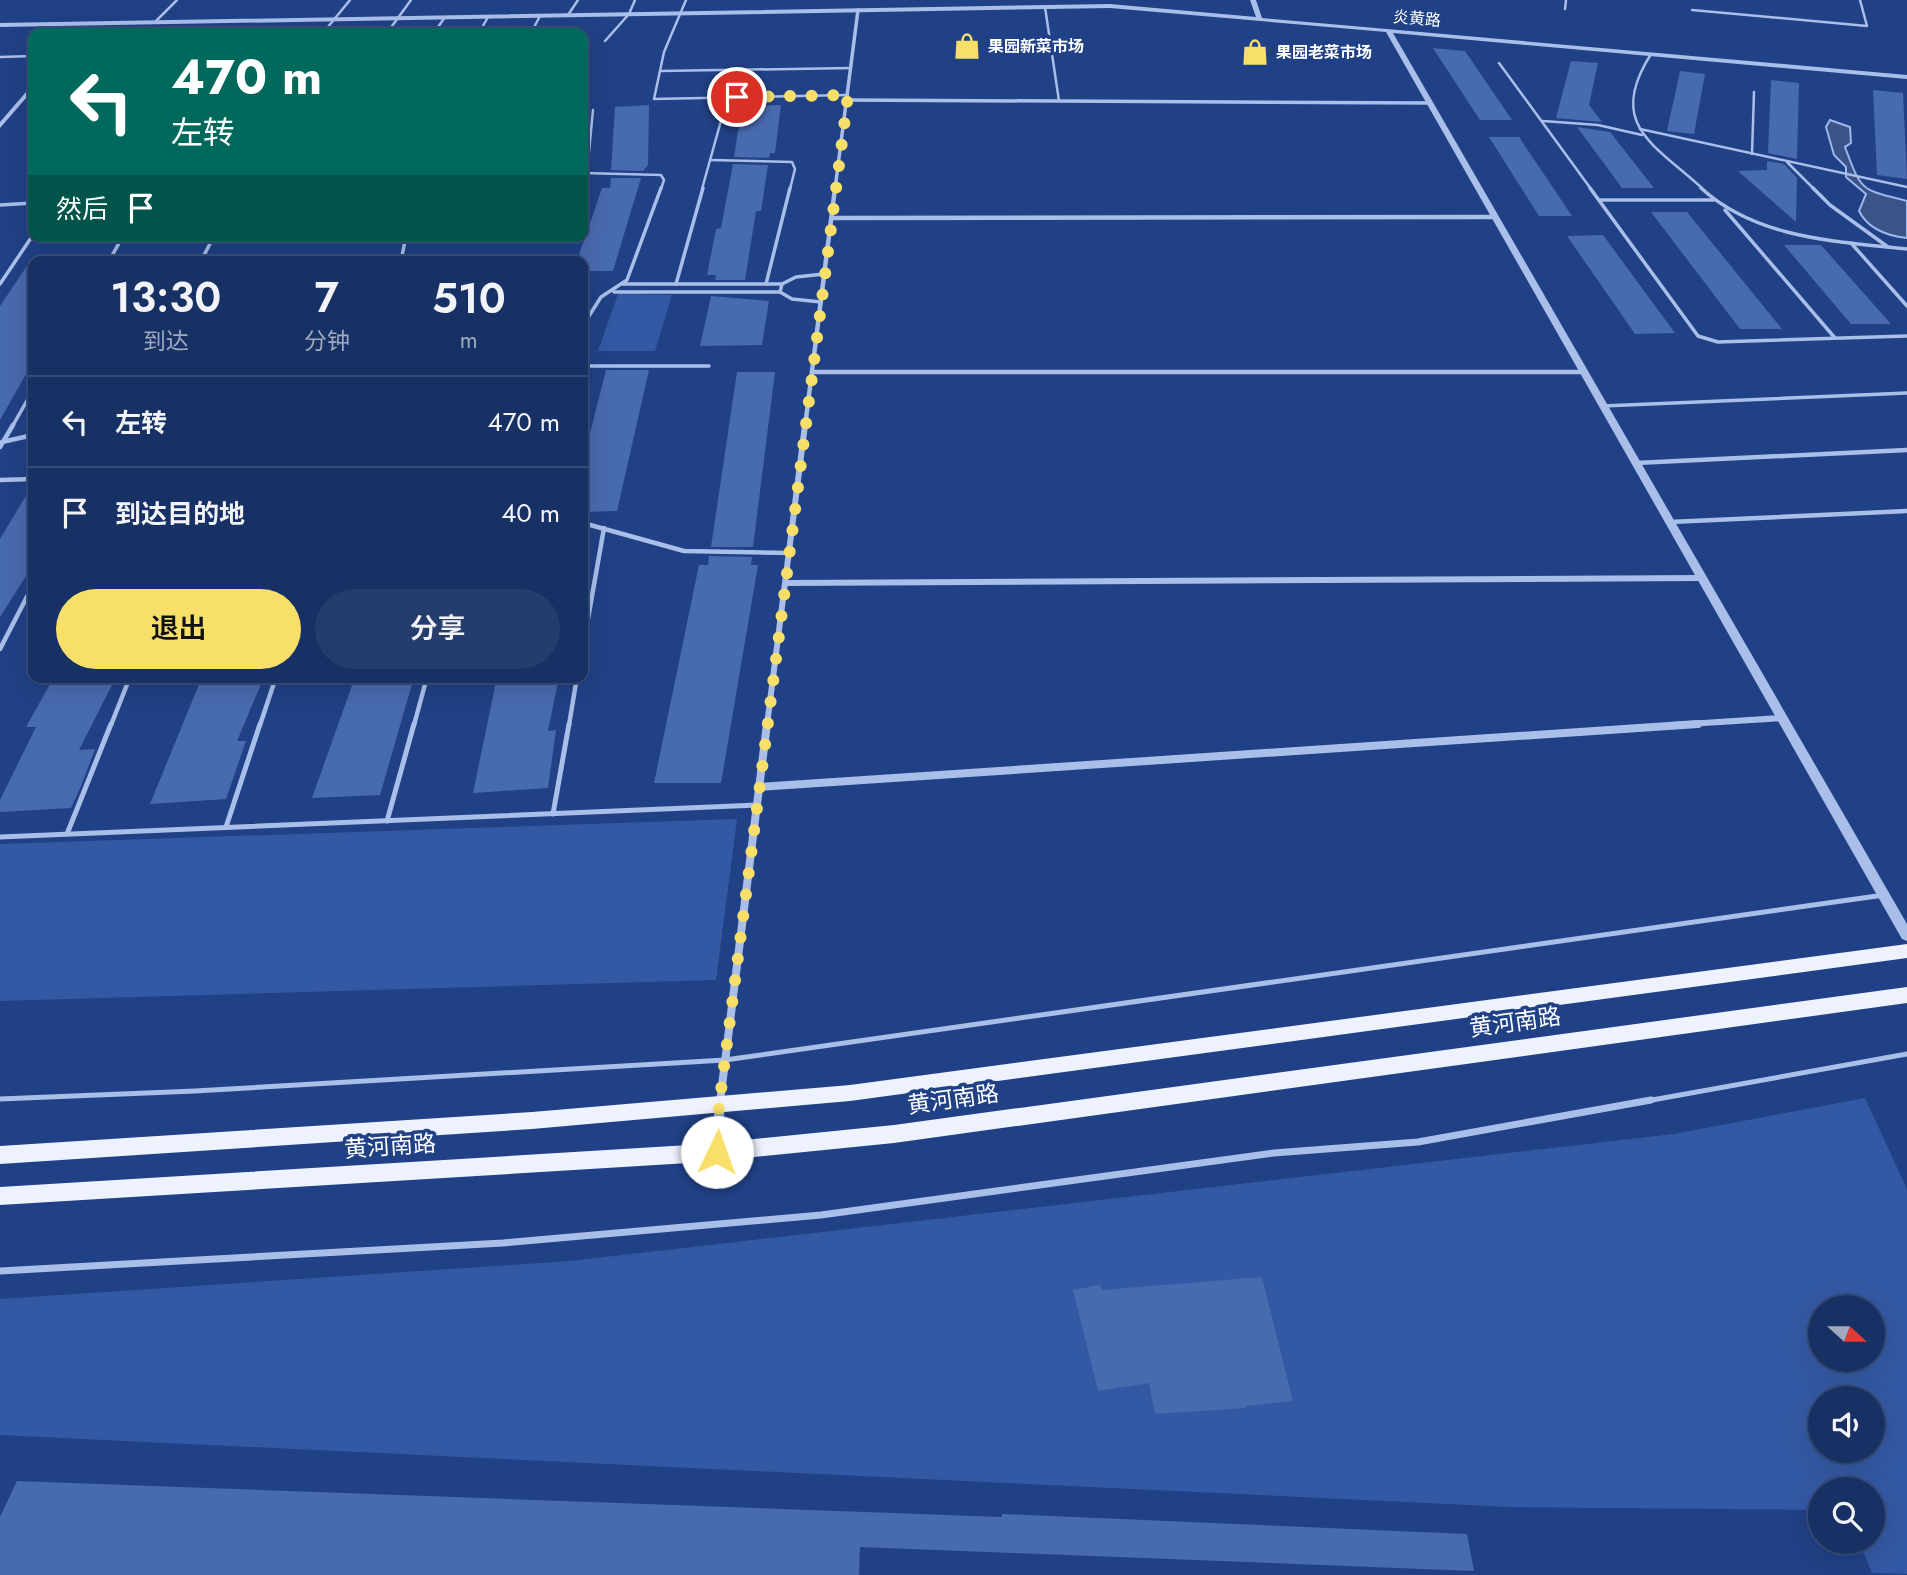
<!DOCTYPE html>
<html lang="zh">
<head>
<meta charset="utf-8">
<style>
  :root { --surface:#183164; --page:#253d6d; --text:#f1f3f6; --muted:#9fa9bf; --line:#364c78; --accent:#f7df6a }
  body { margin:0; font-family:Jost,"Noto Sans SC",sans-serif; background:var(--page); color:var(--text); height:100vh; display:flex; flex-direction:column; font-size:26px; white-space:nowrap }
  * { box-sizing:border-box; margin:0 }
  p { font-size:23px; color:var(--muted) }
  .icon { flex:none; width:38px; height:38px; fill:none; stroke:currentColor; stroke-width:2; stroke-linecap:round; stroke-linejoin:round }
  .map { position:relative; flex:1; overflow:hidden }
  .details { position:absolute; left:28px; top:256px; width:560px; height:427px; display:flex; flex-direction:column; background:var(--surface); border-radius:14px; box-shadow:0 7px 28px #0002,0 0 0 2px var(--line) }
  .details>* { flex:none }
  .top-card { position:absolute; left:28px; top:28px; width:560px; height:214px; border-radius:14px; box-shadow:0 7px 28px #0002,0 0 0 2px var(--line); background:#00695c; color:#fff; overflow:hidden }
  .needle { width:46px; rotate:111deg }
  .fabs { position:absolute; left:1808px; top:1295px; display:grid; gap:14px }
  .fabs a { display:grid; place-items:center; width:77px; height:77px; border-radius:50%; background:var(--surface); box-shadow:0 7px 28px #0002,0 0 0 2px var(--line); font-size:35px }
  .pin { position:absolute; display:grid; place-items:center; width:60px; height:60px; color:#fff; margin:-30px; border:4px solid #fff; border-radius:50%; box-shadow:0 2px 7px #0007 }
  .me { position:absolute; width:77px; margin:-38px; rotate:3deg; stroke-linejoin:round; filter:drop-shadow(0 0 5px #0008) }
  .turn { display:flex; align-items:center; gap:24px; height:147px; padding:0 28px; font-size:32px }
  .turn .icon { width:91px; height:91px; stroke-width:2.5 }
  .turn b { display:block; font-size:49px; line-height:60px }
  .then { display:flex; align-items:center; height:66px; padding:0 28px; background:#0003; gap:14px; font-size:26px }
  .eta { display:flex; justify-content:space-evenly; align-items:center; height:119px; text-align:center }
  .eta b { font-size:42px; font-weight:600; line-height:49px }
  .primary-button { display:flex; gap:14px; margin-top:auto; padding:14px 28px }
  .primary-button a { flex:1; height:80px; border-radius:42px; background:var(--accent); color:#111; font-size:28px; font-weight:600; line-height:80px; text-align:center }
  .primary-button a+a { background:var(--page); color:var(--text) }
  ul { padding:0; list-style:none }
  li { display:flex; align-items:center; gap:21px; height:91px; padding:0 28px; border-top:2px solid var(--line) }
  li div { flex:1 }
  li b { display:block; font-size:26px }
  li em { font-style:normal }
  .map>svg:first-child { display:block }
  .green { fill:#3459a4; fill-rule:evenodd }
  .water { fill:#3c5387; stroke:#9db8eb; stroke-width:2 }
  .building { fill:#486aaf }
  .lines { fill:none; stroke-linecap:round; stroke-linejoin:round }
  .service-far4 { stroke:#a9bfea; stroke-width:2.5 }
  .service-far3 { stroke:#a9bfea; stroke-width:3.5 }
  .service-far2 { stroke:#a9bfea; stroke-width:4.5 }
  .service-far1 { stroke:#a9bfea; stroke-width:5 }
  .service { stroke:#a9bfea; stroke-width:7 }
  .minor-far4 { stroke:#a9bfea; stroke-width:3.5 }
  .minor-far3 { stroke:#a9bfea; stroke-width:4.5 }
  .minor-far2 { stroke:#a9bfea; stroke-width:6 }
  .minor-far1 { stroke:#a9bfea; stroke-width:8 }
  .minor { stroke:#a9bfea; stroke-width:10 }
  .tertiary { fill:#a9bfea; fill-rule:evenodd }
  .primary { fill:#edf2fe; fill-rule:evenodd }
  .route { stroke:#f7df6a; stroke-width:12; stroke-dasharray:0 21.6 }
  .labels { text-anchor:middle; stroke-width:7; stroke-linejoin:round; paint-order:stroke }
  .far-street-label { font-size:16px; fill:#fff; stroke:#204186 }
  .far-poi-label { font-size:16px; font-weight:bold; fill:#fff; stroke:#204186; text-anchor:start }
  .near-street-label { font-size:23px; fill:#fff; stroke:#204186 }
</style>
</head>
<body>
<div class="map">
<svg width="1907" height="1575" viewBox="0 0 1907 1575">
  <rect width="100%" height="100%" fill="#204186"/>
  <!-- green -->
  <g class="green">
    <polygon points="618,294 672,295 655,351 598,351"/>
    <polygon points="737,819 716,980 0,1001 0,844"/>
    <path d="M 1865,1098 L 1907,1189 L 1907,1574 L 1872,1573 L 1859,1542 L 1872,1542 L 1872,1489 L 1820,1489 L 1820,1510 L 1511,1507 L 0,1435 L 0,1299 L 570,1261 L 1674,1134 ZM 1820,1307 L 1872,1307 L 1872,1360 L 1820,1360 ZM 1820,1398 L 1872,1398 L 1872,1451 L 1820,1451 Z"/>
  </g>
  <!-- water -->
  <path class="water" d="M 1830,120 L 1850,127 L 1851,143 L 1845,147 C 1862,193 1861,189 1907,201 L 1907,238 C 1888,236 1868,229 1859,211 L 1866,194 L 1846,177 L 1846,167 L 1834,155 L 1826,127 Z"/>
  <!-- building -->
  <g class="building">
    <polygon points="1433,48 1465,51 1512,120 1480,120"/>
    <polygon points="1571,61 1598,63 1589,105 1602,122 1556,118"/>
    <polygon points="1680,71 1705,74 1694,134 1667,131"/>
    <polygon points="1771,80 1799,83 1797,159 1768,153"/>
    <polygon points="1873,90 1903,93 1907,179 1877,175"/>
    <polygon points="649,105 648,165 643,171 611,170 615,107"/>
    <polygon points="781,105 775,153 770,153 769,158 734,157 742,106"/>
    <polygon points="1577,127 1610,132 1654,188 1622,188"/>
    <polygon points="1489,137 1519,137 1572,216 1539,216"/>
    <polygon points="1767,161 1784,164 1797,178 1796,222 1738,171 1767,170"/>
    <polygon points="733,164 768,165 761,211 756,211 745,280 715,280 716,275 707,275 716,229 721,228"/>
    <polygon points="611,178 641,178 613,271 583,271 583,261 577,261 602,188 610,188"/>
    <polygon points="1651,212 1687,212 1782,329 1740,329"/>
    <polygon points="1603,235 1675,333 1635,334 1567,236"/>
    <polygon points="1784,245 1821,245 1891,324 1851,324"/>
    <polygon points="33,257 33,362 0,420 0,306"/>
    <polygon points="711,296 769,301 762,345 700,346"/>
    <polygon points="606,370 649,370 617,511 583,512 583,461"/>
    <polygon points="737,372 775,372 753,547 711,547"/>
    <polygon points="33,484 33,565 0,617 0,539"/>
    <polygon points="709,556 752,557 751,565 758,565 721,783 654,783 699,565 708,565"/>
    <polygon points="54,677 116,677 79,750 95,749 81,786 71,808 0,812 0,800 36,727 26,727"/>
    <polygon points="202,677 264,677 237,741 246,741 226,799 150,804"/>
    <polygon points="355,677 414,677 380,795 312,798"/>
    <polygon points="497,677 559,677 548,731 556,730 548,788 473,793"/>
    <polygon points="1262,1277 1293,1401 1246,1406 1246,1408 1155,1414 1149,1383 1098,1391 1073,1290 1100,1285 1102,1290"/>
    <polygon points="17,1481 1002,1517 1002,1514 1467,1534 1474,1571 860,1547 859,1575 0,1575 0,1517"/>
  </g>
  <g class="lines">
    <!-- service-far4 -->
    <g class="service-far4">
      <polyline points="686,0 664,52 654,99 848,95"/>
      <polyline points="1045,7 1059,101"/>
      <polyline points="1565,9 1566,0"/>
      <polyline points="1692,10 1867,26 1860,0"/>
      <polyline points="568,15 578,0"/>
      <polyline points="155,22 177,0"/>
      <polyline points="323,33 350,0"/>
      <polyline points="387,33 411,0"/>
      <polyline points="434,33 445,17"/>
      <polyline points="479,33 488,17"/>
      <polyline points="531,33 540,16"/>
      <polyline points="605,41 629,14 635,0"/>
      <path d="M 1651,54 C 1606,125 1654,144 1703,189"/>
      <polyline points="0,57 33,56"/>
      <polyline points="1499,63 1591,189"/>
      <polyline points="661,71 851,68"/>
      <polyline points="1543,121 1598,125 1642,135"/>
      <polyline points="1640,129 1907,187"/>
      <polyline points="1752,154 1754,92"/>
      <polyline points="710,160 792,162 795,169 790,189"/>
      <polyline points="1787,162 1814,189"/>
      <polyline points="583,173 661,175 664,180 661,189"/>
      <polyline points="587,173 593,110"/>
      <polyline points="702,189 724,110"/>
    </g>
    <!-- service-far3 -->
    <g class="service-far3">
      <polyline points="1590,188 1698,336 1718,342 1907,336"/>
      <path d="M 1701,188 C 1757,239 1835,241 1907,249"/>
      <polyline points="1813,188 1830,205 1888,247"/>
      <polyline points="1600,200 1714,200"/>
      <polyline points="0,205 33,203"/>
      <polyline points="1725,210 1835,338"/>
      <polyline points="1851,243 1907,306"/>
      <polyline points="109,261 123,236"/>
      <polyline points="201,261 214,236"/>
      <polyline points="401,261 406,236"/>
      <polyline points="0,284 33,235"/>
      <polyline points="623,284 782,284"/>
      <polyline points="676,284 703,188"/>
      <polyline points="766,284 790,188"/>
      <polyline points="614,292 780,292"/>
      <polyline points="821,302 792,299 780,292 782,284 796,277 824,274"/>
      <polyline points="583,340 589,316 601,297 627,280 661,188"/>
      <polyline points="583,366 709,366"/>
      <polyline points="1603,406 1907,393"/>
      <polyline points="12,427 33,390"/>
    </g>
    <!-- service-far2 -->
    <g class="service-far2">
      <polyline points="2,442 33,435"/>
      <polyline points="0,447 13,425"/>
      <polyline points="1636,463 1907,450"/>
      <polyline points="0,480 33,479"/>
      <polyline points="1670,522 1907,511"/>
      <polyline points="583,523 684,551 790,553"/>
      <polyline points="583,647 604,528"/>
      <polyline points="0,649 33,585"/>
      <polyline points="111,725 130,677"/>
      <polyline points="260,725 276,677"/>
      <polyline points="414,725 427,677"/>
      <polyline points="569,725 577,677"/>
    </g>
    <!-- service-far1 -->
    <g class="service-far1">
      <polyline points="553,814 569,724"/>
      <polyline points="387,821 414,724"/>
      <polyline points="226,827 260,724"/>
      <polyline points="67,834 111,724"/>
      <polyline points="0,837 758,805"/>
      <polyline points="0,1099 195,1091 725,1060 1884,895"/>
      <polyline points="1641,1102 1907,1054"/>
    </g>
    <!-- service -->
    <polyline class="service" points="0,1271 503,1243 821,1215 1274,1153 1418,1142 1651,1100"/>
    <!-- minor-far4 -->
    <g class="minor-far4">
      <polyline points="847,100 1430,103"/>
      <polyline points="835,189 858,10"/>
    </g>
    <!-- minor-far3 -->
    <g class="minor-far3">
      <polyline points="832,218 1495,217"/>
      <polyline points="813,372 1583,372"/>
      <polyline points="805,427 835,188"/>
    </g>
    <!-- minor-far2 -->
    <g class="minor-far2">
      <polyline points="786,583 1702,578"/>
      <polyline points="767,725 805,425"/>
      <polyline points="1672,725 1782,718"/>
    </g>
    <!-- minor-far1 -->
    <g class="minor-far1">
      <polyline points="760,787 1698,724"/>
      <polyline points="720,1102 767,724"/>
    </g>
    <!-- minor -->
    <polyline class="minor" points="717,1151 720,1100"/>
    <!-- tertiary -->
    <g class="tertiary">
      <polygon points="1250,0 1256,0 1262,18 1907,75 1907,79 1393,33 1907,924 1907,941 1902,939 1386,32 1110,8 0,27 0,23 1110,4 1256,17"/>
      <polygon points="33,84 33,90 0,128 0,122"/>
    </g>
    <!-- primary -->
    <g class="primary">
      <polygon points="1907,944 1907,958 850,1101 532,1129 0,1164 0,1146 532,1112 850,1085"/>
      <polygon points="1907,987 1907,1003 894,1143 705,1162 0,1205 0,1187 705,1144 894,1125"/>
    </g>
  </g>
  <g class="lines">
    <!-- route -->
    <polyline class="route" points="717,1152 719,1106 848,95 737,97"/>
  </g>
  <!-- icons -->
  <defs>
    <symbol id="shop-bare" viewBox="-9 -9 18 18"><path d="M-5-2.5h2.3a2.7 3.5 0 0 1 5.4 0H5L5.5 6h-11ZM-1.5-2.5h3a1.5 2.3 0 0 0-3 0Z" fill="#f7df6a" stroke="#204186" stroke-width="2.5" paint-order="stroke"/></symbol>
  </defs>
  <g fill-rule="evenodd">
    <use href="#shop-bare" x="948" y="27" width="38" height="38"/>
    <use href="#shop-bare" x="1236" y="33" width="38" height="38"/>
  </g>
  <g class="labels">
    <!-- far-street labels -->
    <g class="far-street-label">
      <text transform="translate(1417 18) rotate(5)" y="6">炎黄路</text>
    </g>
    <!-- far-poi labels -->
    <g class="far-poi-label">
      <text x="988" y="52">果园新菜市场</text>
      <text x="1276" y="58">果园老菜市场</text>
    </g>
    <!-- near-street labels -->
    <g class="near-street-label">
      <text transform="translate(1515 1022) rotate(-8)" y="8">黄河南路</text>
      <text transform="translate(953 1099) rotate(-8)" y="8">黄河南路</text>
      <text transform="translate(390 1146) rotate(-4)" y="8">黄河南路</text>
    </g>
  </g>
</svg>
<div class="fabs">
<a><svg class="needle" viewBox="-14 -14 28 28"><path d="M0-13l5 13h-10z" fill="#e53935"/><path d="M0 13l5-13h-10z" fill="#9fa9bf"/></svg></a>
<a><svg class="icon" aria-label="sound" viewBox="0 0 24 24"><path d="M4 9h4l5-4v14l-5-4H4zM17 9q2 3 0 6"/></svg></a>
<a><svg class="icon" aria-label="search" viewBox="0 0 24 24"><circle cx="10" cy="10" r="6"/><path d="M15 15l6 6"/></svg></a>
</div>
<div class="pin" style="left:737px;top:97px;background:#d93025"><svg class="icon" aria-label="arrive" viewBox="0 0 24 24"><path d="M6 21V4h12l-3 4 3 4H6"/></svg></div>
<svg class="me" style="left:717px;top:1152px" viewBox="-20 -20 40 40"><circle r="19" fill="#fff"/><path d="M0-13L10 11 0 6-10 11z" fill="#f7df6a"/></svg>
<div class="top-card">
<div class="turn"><svg class="icon" aria-label="left" viewBox="0 0 24 24"><path d="M17 20v-9H6M10 6l-5 5 5 5"/></svg><div><b>470 m</b>左转</div></div>
<div class="then">然后<svg class="icon" aria-label="arrive" viewBox="0 0 24 24"><path d="M6 21V4h12l-3 4 3 4H6"/></svg></div>
</div>
<section class="details">
<div class="eta">
<div><b>13:30</b><p>到达</p></div>
<div><b>7</b><p>分钟</p></div>
<div><b>510</b><p>m</p></div>
</div>
<ul>
<li><svg class="icon" aria-label="left" viewBox="0 0 24 24"><path d="M17 20v-9H6M10 6l-5 5 5 5"/></svg><div><b>左转</b></div><em>470 m</em></li>
<li><svg class="icon" aria-label="arrive" viewBox="0 0 24 24"><path d="M6 21V4h12l-3 4 3 4H6"/></svg><div><b>到达目的地</b></div><em>40 m</em></li>
</ul>
<div class="primary-button"><a>退出</a><a>分享</a></div>
</section>
</div>
</body>
</html>
